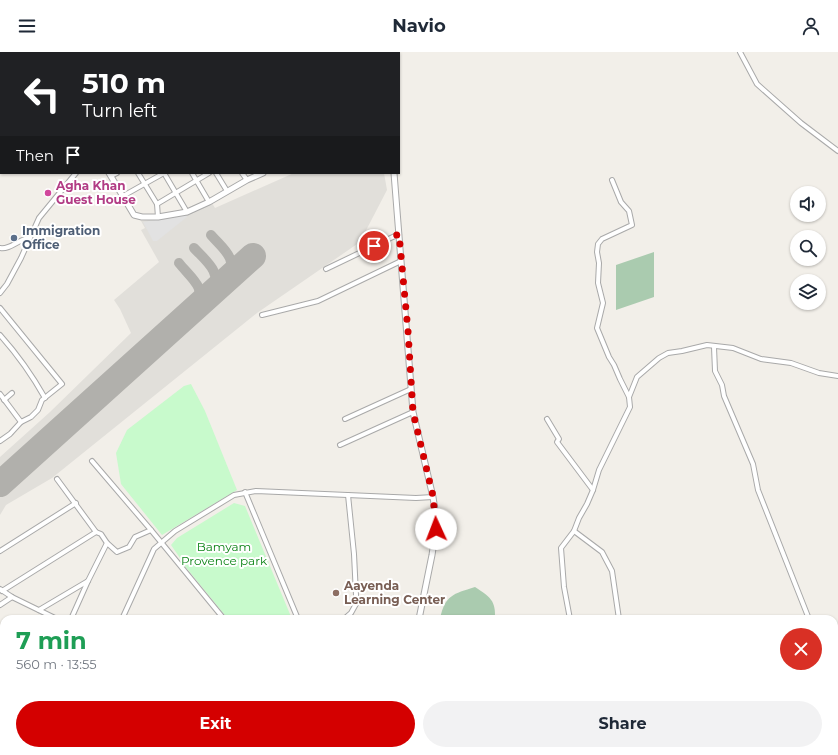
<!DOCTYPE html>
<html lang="en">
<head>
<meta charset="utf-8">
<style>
  :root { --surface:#fff; --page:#f2f2f3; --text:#1f2937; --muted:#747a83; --accent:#d40000 }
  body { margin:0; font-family:Montserrat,sans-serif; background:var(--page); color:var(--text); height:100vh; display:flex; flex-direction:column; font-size:15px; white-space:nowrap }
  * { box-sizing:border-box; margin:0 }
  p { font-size:13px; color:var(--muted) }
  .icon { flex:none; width:22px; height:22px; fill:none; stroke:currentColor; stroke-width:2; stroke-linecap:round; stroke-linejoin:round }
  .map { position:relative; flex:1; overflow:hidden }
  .drawer { position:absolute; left:0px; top:563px; width:838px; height:140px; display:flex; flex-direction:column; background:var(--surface); border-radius:12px 12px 0 0; box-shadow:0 1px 3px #0004 }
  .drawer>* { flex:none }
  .guide { position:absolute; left:0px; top:0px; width:400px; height:122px; box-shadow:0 1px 3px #0004; background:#202124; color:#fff; overflow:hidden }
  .buttons { position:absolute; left:790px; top:134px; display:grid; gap:8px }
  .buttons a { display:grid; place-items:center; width:36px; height:36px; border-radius:50%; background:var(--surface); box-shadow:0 1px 3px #0004; font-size:20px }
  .pin { position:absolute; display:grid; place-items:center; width:34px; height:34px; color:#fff; margin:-17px; border:2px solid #fff; border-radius:50%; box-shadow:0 1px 4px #0007 }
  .me { position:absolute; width:44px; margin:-22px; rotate:358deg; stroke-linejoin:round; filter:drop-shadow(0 0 3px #0008) }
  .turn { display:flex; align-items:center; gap:14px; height:84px; padding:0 16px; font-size:18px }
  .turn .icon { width:52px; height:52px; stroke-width:2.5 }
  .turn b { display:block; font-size:28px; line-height:34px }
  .then { display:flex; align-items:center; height:38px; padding:0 16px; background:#0003; gap:8px; font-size:15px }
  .round { display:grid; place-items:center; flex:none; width:42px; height:42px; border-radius:21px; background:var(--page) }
  .overview { display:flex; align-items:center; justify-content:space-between; height:68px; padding:0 16px }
  h1 { font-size:24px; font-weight:700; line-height:30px; color:#1e9e55 }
  .action { display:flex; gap:8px; margin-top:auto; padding:8px 16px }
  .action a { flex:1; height:46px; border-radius:24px; background:var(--accent); color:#fff; font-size:16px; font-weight:700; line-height:46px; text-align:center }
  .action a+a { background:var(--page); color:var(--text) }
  header { display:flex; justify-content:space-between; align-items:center; height:52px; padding:0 16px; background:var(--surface); font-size:18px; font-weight:700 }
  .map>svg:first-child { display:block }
  .airport { fill:#e1dfda }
  .cemetery { fill:#aacbaf }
  .park { fill:#c8facc }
  .parking { fill:#e2e2e2 }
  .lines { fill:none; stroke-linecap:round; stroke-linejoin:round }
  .taxiway { stroke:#b1b0ac; stroke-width:10 }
  .runway { stroke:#b1b0ac; stroke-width:26 }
  .minor-casing { stroke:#a9a9a9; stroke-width:6 }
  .tertiary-casing { stroke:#a9a9a9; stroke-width:7 }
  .minor { stroke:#fff; stroke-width:4 }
  .tertiary { stroke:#fff; stroke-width:5 }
  .route { stroke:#d40000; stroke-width:7; stroke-dasharray:0 12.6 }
  .hotel-dot { fill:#d1479c; stroke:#fff; stroke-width:1.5 }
  .service-dot { fill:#5c6f8a; stroke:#fff; stroke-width:1.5 }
  .education-dot { fill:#8d6e63; stroke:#fff; stroke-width:1.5 }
  .labels { text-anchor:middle; stroke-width:4; stroke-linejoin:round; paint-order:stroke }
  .hotel-label { font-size:12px; font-weight:bold; fill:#b23c85; stroke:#fff; text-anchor:start }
  .service-label { font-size:12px; font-weight:bold; fill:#4e5e75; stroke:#fff; text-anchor:start }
  .park-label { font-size:12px; fill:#0c8416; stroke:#fff }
  .education-label { font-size:12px; font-weight:bold; fill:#785e54; stroke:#fff; text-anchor:start }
</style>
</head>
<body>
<header><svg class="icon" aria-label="menu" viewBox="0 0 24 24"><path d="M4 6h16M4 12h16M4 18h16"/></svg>Navio<svg class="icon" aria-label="person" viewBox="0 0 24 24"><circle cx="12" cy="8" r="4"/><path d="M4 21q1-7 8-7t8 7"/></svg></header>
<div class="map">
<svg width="838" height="703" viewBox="0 0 838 703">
  <rect width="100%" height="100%" fill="#f2efe9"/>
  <!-- airport -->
  <polygon class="airport" points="294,121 384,121 387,138 360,190 257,261 52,426 6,453 0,463 0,405 50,360 131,281 120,257 114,248 159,210 141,178 145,176 141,169 164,166 212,151 215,156"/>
  <!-- cemetery -->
  <g class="cemetery">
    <polygon points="654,200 654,245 616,258 616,213"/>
    <path d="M 475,535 C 490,545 496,548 495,567 L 440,567 C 445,543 453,542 475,535 Z"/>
  </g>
  <!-- park -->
  <g class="park">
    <polygon points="191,332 205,359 237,438 162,483 121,432 116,401 127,378 184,334"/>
    <polygon points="234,451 245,454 292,567 228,567 184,513 180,506 171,493 177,486"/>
  </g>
  <!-- parking -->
  <polygon class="parking" points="186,163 187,165 157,189 153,189 143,170"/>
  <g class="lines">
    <!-- taxiway -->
    <g class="taxiway">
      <path d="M 211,183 C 224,198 238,206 228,227"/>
      <path d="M 194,196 C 207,210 222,220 213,240"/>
      <path d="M 179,211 C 191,226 206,235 198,254"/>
    </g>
    <!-- runway -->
    <polyline class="runway" points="0,432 253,204"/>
    <defs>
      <g id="minor">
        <polyline points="294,0 294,1"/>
        <polyline points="309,0 310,1"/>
        <polyline points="740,0 757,32 801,71 838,99"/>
        <polyline points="269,1 271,0"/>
        <polyline points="138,121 157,152 158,165"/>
        <polyline points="164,121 187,160"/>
        <polyline points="192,121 209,150"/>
        <polyline points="216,121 227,139"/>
        <polyline points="242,121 247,128"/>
        <polyline points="111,124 117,121"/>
        <polyline points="123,144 164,121"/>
        <polyline points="157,152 209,121"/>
        <path d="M 0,196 C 10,198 19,187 29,186"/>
        <polyline points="326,217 399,182"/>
        <polyline points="0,241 7,232 21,206 39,166 76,121"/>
        <polyline points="0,256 62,332 42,348 38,358 31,365 21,370 10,382 0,389"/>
        <polyline points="262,263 318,249 401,209"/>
        <path d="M 0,283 C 18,303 32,323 45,346"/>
        <polyline points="714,295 715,319 722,333 724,344 753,412 758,438 809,567"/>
        <polyline points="0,342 21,370"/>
        <polyline points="629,345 637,325 659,306 668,301 682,299 707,293 733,296 761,307 791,311 819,321 838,324"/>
        <polyline points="4,348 12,341"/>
        <polyline points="345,367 411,337"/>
        <polyline points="547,367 559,387 557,390 593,438"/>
        <polyline points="340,393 413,360"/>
        <polyline points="92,409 151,478 224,567"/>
        <polyline points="57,427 96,480 101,482 107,491"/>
        <polyline points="245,440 298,567"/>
        <polyline points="574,479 602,500 612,519 619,567"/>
        <polyline points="0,499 76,451"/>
        <polyline points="0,537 12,545 57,567"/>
        <polyline points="2,539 96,480"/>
        <polyline points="0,553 12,545"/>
        <polyline points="39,558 88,529"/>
        <polyline points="71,567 88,529 107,491 117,500 129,495 135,485 151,478"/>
        <polyline points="122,567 154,497 175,479 234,443 256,439 416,446 433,445"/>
        <polyline points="344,567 351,561 356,552 356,543 354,502 348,443"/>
        <polyline points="570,567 564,535 561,496 574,479 579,466 587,452 593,438 599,418 630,355 629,345 620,327 614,313 609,305 597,276 603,251 598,231 599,211 597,200 598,192 602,187 632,173 629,159 621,150 612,128"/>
        <polyline points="0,598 4,595"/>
        <polyline points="0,609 4,611"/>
        <polyline points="0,646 4,647"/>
        <polyline points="834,646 838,656"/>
        <polyline points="0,682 4,683"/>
        <polyline points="161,699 173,703"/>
        <polyline points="599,699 599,703"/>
        <polyline points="5,703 7,699"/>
        <polyline points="56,703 58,699"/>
        <polyline points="358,703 364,699"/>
        <polyline points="449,703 452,699"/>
      </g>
      <g id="tertiary">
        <polyline points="36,0 37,1"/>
        <polyline points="352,0 352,1"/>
        <polyline points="109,121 134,163 142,165 158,165 187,160 209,150 247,128 263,121"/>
        <polyline points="394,121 413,360 433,445 436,465 436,477 432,503 419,567"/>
        <polyline points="530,699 532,703"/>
      </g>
    </defs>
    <!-- minor casing -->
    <use href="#minor" class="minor-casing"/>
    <!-- tertiary casing -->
    <use href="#tertiary" class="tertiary-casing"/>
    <!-- minor -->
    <use href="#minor" class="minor"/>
    <!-- tertiary -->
    <use href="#tertiary" class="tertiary"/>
  </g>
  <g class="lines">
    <!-- route -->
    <polyline class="route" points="374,194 399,182 408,279 413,360 433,444 436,477"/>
  </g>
  <!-- markers -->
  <circle class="hotel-dot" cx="48" cy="141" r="4"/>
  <circle class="service-dot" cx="14" cy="186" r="4"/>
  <circle class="education-dot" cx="336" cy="541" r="4"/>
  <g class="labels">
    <!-- hotel labels -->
    <g class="hotel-label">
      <text x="56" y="138">Agha Khan<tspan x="56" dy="14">Guest House</tspan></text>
    </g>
    <!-- service labels -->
    <g class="service-label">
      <text x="22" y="183">Immigration<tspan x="22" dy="14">Office</tspan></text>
    </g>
    <!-- park labels -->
    <g class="park-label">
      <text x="224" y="499">Bamyam<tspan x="224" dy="14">Provence park</tspan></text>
    </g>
    <!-- education labels -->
    <g class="education-label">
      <text x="344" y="538">Aayenda<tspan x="344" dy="14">Learning Center</tspan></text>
    </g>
  </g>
</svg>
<div class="buttons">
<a><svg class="icon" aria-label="sound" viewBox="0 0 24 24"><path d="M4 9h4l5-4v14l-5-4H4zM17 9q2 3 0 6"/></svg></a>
<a><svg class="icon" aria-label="search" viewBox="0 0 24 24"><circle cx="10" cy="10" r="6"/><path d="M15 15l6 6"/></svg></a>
<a><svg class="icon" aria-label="layers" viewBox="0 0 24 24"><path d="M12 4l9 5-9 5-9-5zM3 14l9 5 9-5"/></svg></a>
</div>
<div class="pin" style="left:374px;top:194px;background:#d93025"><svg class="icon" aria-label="arrive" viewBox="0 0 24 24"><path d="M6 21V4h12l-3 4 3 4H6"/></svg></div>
<svg class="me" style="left:436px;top:477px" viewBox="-20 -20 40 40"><circle r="19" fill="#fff"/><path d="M0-13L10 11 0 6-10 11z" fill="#d40000"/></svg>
<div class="guide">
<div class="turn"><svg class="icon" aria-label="left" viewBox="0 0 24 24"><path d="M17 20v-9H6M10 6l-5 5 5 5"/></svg><div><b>510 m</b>Turn left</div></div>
<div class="then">Then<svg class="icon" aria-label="arrive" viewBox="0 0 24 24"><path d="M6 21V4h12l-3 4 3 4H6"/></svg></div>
</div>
<section class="drawer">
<div class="overview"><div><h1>7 min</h1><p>560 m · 13:55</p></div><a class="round" style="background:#d93025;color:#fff"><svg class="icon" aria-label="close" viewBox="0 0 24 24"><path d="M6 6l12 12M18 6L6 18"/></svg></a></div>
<div class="action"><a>Exit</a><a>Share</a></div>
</section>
</div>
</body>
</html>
